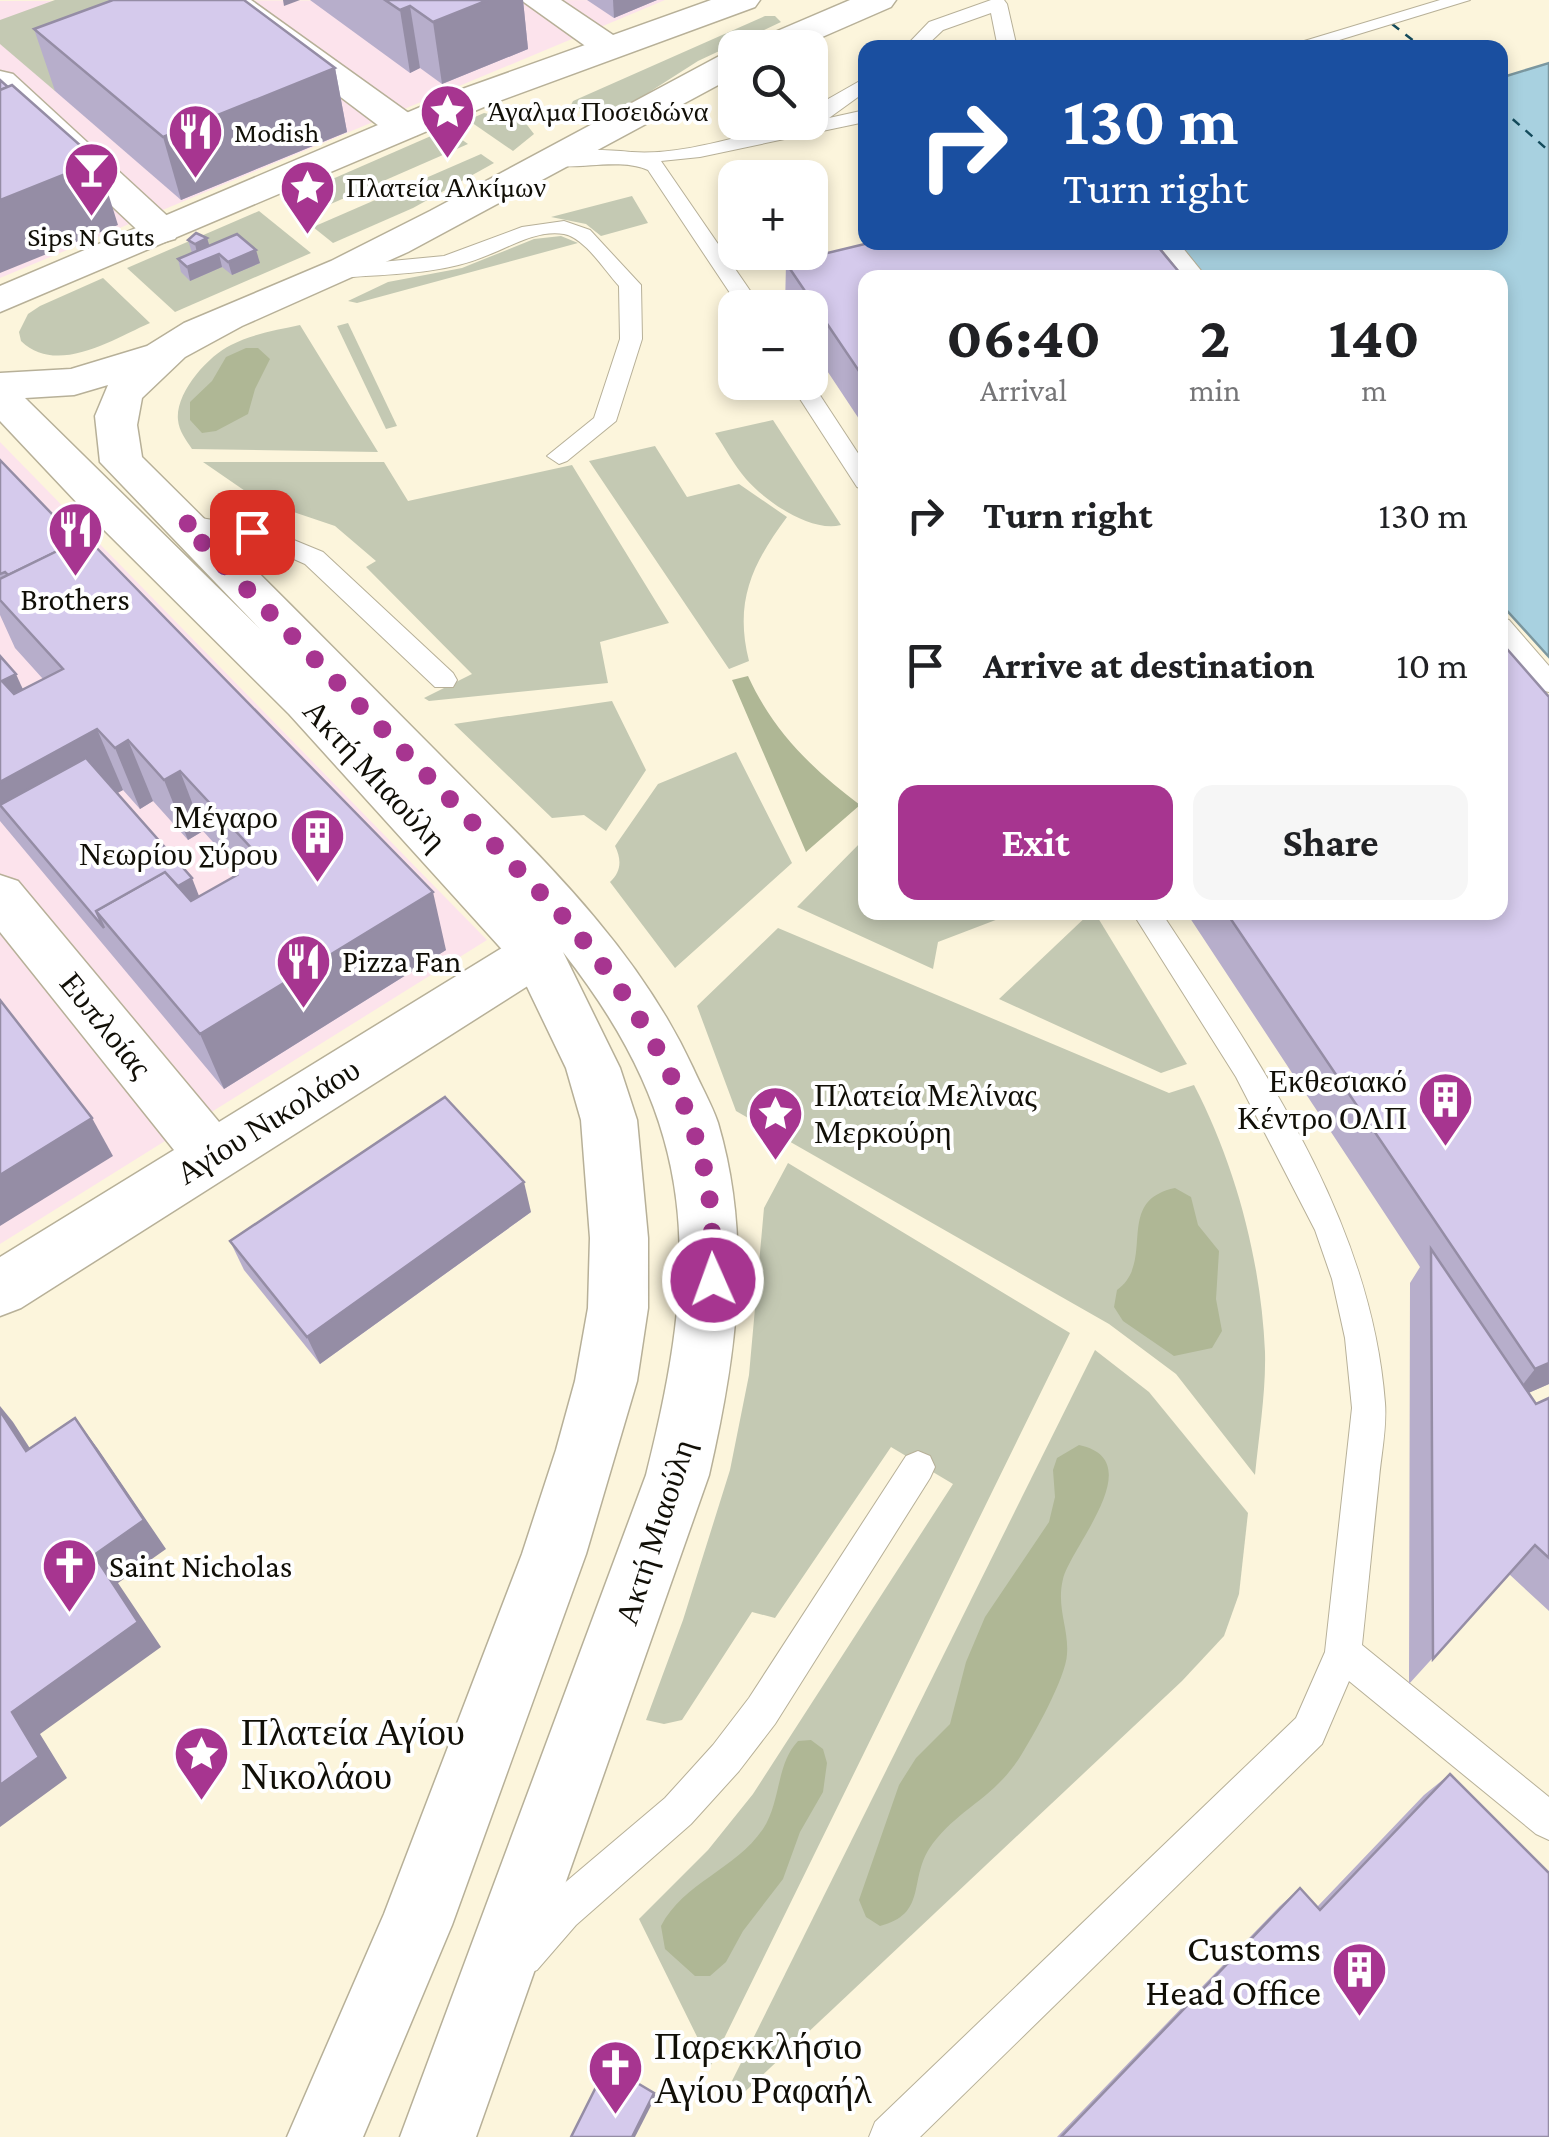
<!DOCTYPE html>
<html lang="en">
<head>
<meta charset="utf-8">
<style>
  :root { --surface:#fff; --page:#f6f6f6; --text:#202124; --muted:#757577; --accent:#a73590 }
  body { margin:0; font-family:"Crimson Pro",serif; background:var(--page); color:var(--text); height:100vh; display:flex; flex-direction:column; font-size:38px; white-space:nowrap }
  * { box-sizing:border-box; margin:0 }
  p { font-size:32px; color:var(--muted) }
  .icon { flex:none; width:55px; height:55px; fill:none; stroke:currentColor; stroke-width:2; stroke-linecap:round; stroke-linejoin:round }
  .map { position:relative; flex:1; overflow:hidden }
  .drawer { position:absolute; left:858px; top:270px; width:650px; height:650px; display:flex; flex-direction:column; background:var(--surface); border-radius:20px; box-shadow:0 5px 15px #0003 }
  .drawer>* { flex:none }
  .hud { position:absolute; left:858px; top:40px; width:650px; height:210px; border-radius:20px; box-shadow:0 5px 15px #0003; background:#1a4fa0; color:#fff; overflow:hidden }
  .controls { position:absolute; left:718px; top:30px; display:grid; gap:20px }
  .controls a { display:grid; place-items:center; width:110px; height:110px; border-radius:20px; background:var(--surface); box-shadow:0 5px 15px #0003; font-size:50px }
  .pin { position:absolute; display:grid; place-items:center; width:85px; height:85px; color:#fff; margin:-42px; border-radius:20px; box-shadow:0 5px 15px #0006 }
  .me { position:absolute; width:110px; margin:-55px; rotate:358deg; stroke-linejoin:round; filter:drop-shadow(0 0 8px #0008) }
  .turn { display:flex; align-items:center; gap:35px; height:210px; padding:0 40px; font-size:45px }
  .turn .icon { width:130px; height:130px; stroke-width:2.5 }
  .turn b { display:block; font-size:70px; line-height:85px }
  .eta { display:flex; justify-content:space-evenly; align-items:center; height:170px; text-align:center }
  .eta b { font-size:60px; font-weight:700; line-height:70px }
  .button { display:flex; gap:20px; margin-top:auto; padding:20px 40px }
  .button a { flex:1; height:115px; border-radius:20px; background:var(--accent); color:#fff; font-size:40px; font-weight:700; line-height:115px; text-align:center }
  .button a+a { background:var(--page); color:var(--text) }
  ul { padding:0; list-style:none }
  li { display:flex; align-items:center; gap:30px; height:150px; padding:0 40px }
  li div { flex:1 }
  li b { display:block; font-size:38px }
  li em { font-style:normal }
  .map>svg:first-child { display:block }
  .commercial { fill:#fce3ec }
  .green { fill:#c4c9b3 }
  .forest { fill:#afb795 }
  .water { fill:#a8d1e0; stroke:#7b979f; stroke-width:2.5 }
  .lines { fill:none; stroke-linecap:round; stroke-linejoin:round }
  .ferry { stroke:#144b5c; stroke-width:2.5; stroke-dasharray:9 8; stroke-linecap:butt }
  .lane-casing { stroke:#b7b098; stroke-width:2 }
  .street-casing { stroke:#b7b098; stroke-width:3 }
  .secondary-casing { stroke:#b7b098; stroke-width:3 }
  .lane { fill:#fff; fill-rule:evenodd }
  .street { fill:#fff; fill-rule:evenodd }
  .secondary { fill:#fff; fill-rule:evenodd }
  .wall { fill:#b7aecb; fill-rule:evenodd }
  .shaded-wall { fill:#958da5 }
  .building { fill:#d5caec; stroke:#958da5; stroke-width:2.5 }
  .route { stroke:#a73590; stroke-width:18; stroke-dasharray:0 32.4 }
  .labels { text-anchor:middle; stroke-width:8; stroke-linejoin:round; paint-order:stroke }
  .far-poi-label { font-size:28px; fill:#110f07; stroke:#fff; text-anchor:start }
  .poi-label { font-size:32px; fill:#110f07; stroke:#fff; text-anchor:start }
  .street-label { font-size:32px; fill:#110f07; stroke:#fff }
  .near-poi-label { font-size:38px; fill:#110f07; stroke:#fff; text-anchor:start }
</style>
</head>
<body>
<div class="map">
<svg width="1549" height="2137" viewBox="0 0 1549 2137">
  <rect width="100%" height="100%" fill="#fcf5dc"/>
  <!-- commercial -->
  <g class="commercial">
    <polygon points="665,0 177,204 0,278 0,1"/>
    <polygon points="0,442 487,940 0,1244"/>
  </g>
  <!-- green -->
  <g class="green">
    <polygon points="55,0 177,0 55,91 0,44 0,20"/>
    <polygon points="765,16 775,16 781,22 698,61 615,114 570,107 573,101"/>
    <polygon points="484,113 524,121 534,134 513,151 468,120"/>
    <polygon points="447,129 468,144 301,217 282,201"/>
    <polygon points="481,154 494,163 413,208 333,243 313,227"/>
    <polygon points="632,196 648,223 601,236 586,224 551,217"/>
    <polygon points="259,211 311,253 175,312 127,268"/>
    <polygon points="561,236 578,243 357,303 348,301 388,282 462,268 534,239"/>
    <path d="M 103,278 L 150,323 C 113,339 57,376 21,341 L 19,332 L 28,314 L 40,306 Z"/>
    <polygon points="348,323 397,426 386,429 337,326"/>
    <path d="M 300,325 L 378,452 L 192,449 C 186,440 179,431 178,420 C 175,393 208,356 231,345 C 252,334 277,330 300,325 Z"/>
    <path d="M 773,420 L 841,525 C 811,533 765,501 746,479 C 734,465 725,448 715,433 Z"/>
    <path d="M 655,446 L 687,497 L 739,484 L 787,517 C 752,564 734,602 749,661 L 729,669 L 589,461 Z"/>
    <polygon points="203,462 384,462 408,501 572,465 669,623 600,642 608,683 429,701 424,698 472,674 366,567 376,561 335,526 258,500"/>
    <polygon points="612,701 646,770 606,831 584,815 552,818 454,724"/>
    <path d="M 736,752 L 792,863 L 675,968 L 610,882 C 621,872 622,860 615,846 L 658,784 Z"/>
    <polygon points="865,838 865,912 1014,913 938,942 933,969 797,907"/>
    <polygon points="1091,912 1095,913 1187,1064 1161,1073 999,999"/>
    <path d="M 778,928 L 1169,1093 L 1194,1085 C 1236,1166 1261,1261 1265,1352 C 1266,1392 1259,1434 1255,1475 L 1176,1374 L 1109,1324 L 736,1111 L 697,1006 Z"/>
    <polygon points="788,1163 1070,1333 711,2065 639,1919 708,1850 753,1794 953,1484 891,1447 775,1618 752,1612 682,1720 664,1724 646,1720 683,1620 730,1470 749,1375 764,1208"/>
    <polygon points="1095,1350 1149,1392 1248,1513 1239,1594 1224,1636 1182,1681 736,2100 728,2089"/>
  </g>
  <!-- forest -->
  <g class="forest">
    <polygon points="246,348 258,348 270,359 255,389 248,414 216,431 202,433 190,420 190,402 212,381 226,357"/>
    <path d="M 748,676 C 773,731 812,769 860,805 L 806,852 L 732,680 Z"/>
    <path d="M 1175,1188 L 1191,1197 L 1198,1225 L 1219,1251 L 1216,1299 L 1222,1331 L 1212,1348 L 1174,1356 L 1123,1321 L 1114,1307 L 1117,1290 C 1157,1261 1113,1201 1175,1188 Z"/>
    <path d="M 1079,1445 C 1151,1460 1071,1546 1063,1579 C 1056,1607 1069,1629 1067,1654 C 1066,1678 1033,1736 1020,1757 C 993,1800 955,1810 929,1849 C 909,1881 927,1914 880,1926 L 866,1917 L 859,1900 L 899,1785 L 916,1758 L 950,1724 L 966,1662 L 985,1617 L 1049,1522 L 1055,1497 L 1053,1470 L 1057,1458 Z"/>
    <path d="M 811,1740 L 823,1749 L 827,1763 L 823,1792 L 800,1832 L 783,1879 L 743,1931 L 726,1962 L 710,1976 L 695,1976 L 665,1949 L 661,1926 C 684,1882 735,1870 763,1829 C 781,1802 776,1764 798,1741 Z"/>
  </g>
  <!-- water -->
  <polygon class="water" points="1549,63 1549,657 1500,603 1500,278 1205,277 1173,243 1500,242 1500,78"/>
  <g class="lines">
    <!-- ferry -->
    <g class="ferry">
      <polyline points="1392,24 1423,48"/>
      <polyline points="1500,108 1549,151"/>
    </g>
    <defs>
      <g id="lane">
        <polygon points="991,0 1004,0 1007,4 1017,48 998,48 991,13 943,30 924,48 904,48 929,22"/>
        <polygon points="1440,0 1470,0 1313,48 1281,48"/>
        <path d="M 865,78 L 865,92 L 829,118 L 865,110 L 865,122 L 700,157 L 661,161 L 762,308 L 740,308 L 648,170 C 617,156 564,174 549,162 C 567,146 609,150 632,152 C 692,156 752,129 810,122 L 810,116 L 821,103 Z"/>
        <path d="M 564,221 L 590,230 L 641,285 L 642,339 L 616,421 L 567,461 L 559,464 L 547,456 L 594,418 L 620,339 L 619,286 C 605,271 585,238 564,234 C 537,229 508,248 483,257 C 439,275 386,274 339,278 L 328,272 L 339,266 L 444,256 L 522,227 Z"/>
        <polygon points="1156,242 1178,242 1207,278 1185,278"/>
        <polygon points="810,380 865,464 865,490 857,487 789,382"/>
        <polygon points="183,515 267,529 323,552 453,673 457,680 453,687 435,687 305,564 260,544 174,529 171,523"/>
        <polygon points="1500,617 1509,620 1549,666 1549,692 1540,690 1500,643"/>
        <path d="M 1132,912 L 1161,912 C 1260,1063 1371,1219 1385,1403 C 1387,1428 1381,1455 1379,1479 C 1373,1534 1368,1590 1362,1645 L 1549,1797 L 1549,1840 L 1536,1834 L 1349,1681 L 1322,1744 L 920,2137 L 869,2137 L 875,2122 L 1296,1718 L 1325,1652 L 1352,1408 L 1345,1338 L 1332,1279 L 1315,1230 L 1236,1077 Z"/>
        <polygon points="918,1451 930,1456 935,1467 930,1478 775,1724 739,1771 691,1824 576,1925 537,1970 523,1976 509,1970 503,1956 509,1942 548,1897 665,1798 713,1745 749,1698 906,1456"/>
      </g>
      <g id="street">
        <polygon points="212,0 251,0 417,119 422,127 417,135 404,138 391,135"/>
        <polygon points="521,0 561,0 622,41 627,48 622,55 610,58 598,55"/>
        <polygon points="0,71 13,74 175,223 180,231 175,239 161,243 147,239 0,101"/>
        <polygon points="0,875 18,881 219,1122 518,938 537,932 556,938 563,953 556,968 21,1308 0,1316 0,1257 174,1150 0,932"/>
      </g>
      <g id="secondary">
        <polygon points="711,0 760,0 755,7 491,104 0,312 0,286 465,88"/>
        <polygon points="850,0 896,0 891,7 797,48 749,48 754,41"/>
        <path d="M 735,50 L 735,76 L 408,252 L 242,326 L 185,357 L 142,398 L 137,425 L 142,457 C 241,555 339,653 437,752 C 533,850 635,942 693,1068 C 701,1086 712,1105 718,1123 C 753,1242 736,1357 709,1475 L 476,2137 L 400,2137 L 646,1475 C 699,1265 702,1129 563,952 L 620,1068 L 637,1120 L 648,1238 L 648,1308 L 637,1381 L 586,1554 L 452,1925 L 363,2137 L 287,2137 L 384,1914 L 522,1554 L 556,1450 L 575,1381 L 588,1308 L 590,1238 L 581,1120 L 566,1068 L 517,966 L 289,714 L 80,506 L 0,421 L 0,373 L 71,369 L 147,346 L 184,323 L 331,261 L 430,211 L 723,54 ZM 108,385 L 95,416 L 100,462 L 260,629 L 25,398 L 74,395 Z"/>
      </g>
    </defs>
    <!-- lane casing -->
    <use href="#lane" class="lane-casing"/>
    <!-- street casing -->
    <use href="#street" class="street-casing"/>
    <!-- secondary casing -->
    <use href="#secondary" class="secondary-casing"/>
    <!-- lane -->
    <use href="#lane" class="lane"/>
    <!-- street -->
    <use href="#street" class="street"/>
    <!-- secondary -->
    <use href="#secondary" class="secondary"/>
  </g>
  <!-- wall -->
  <g class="wall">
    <polygon points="310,0 523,0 528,49 442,84 420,68 410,73"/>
    <polygon points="587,0 657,0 614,18"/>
    <polygon points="34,29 335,68 347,132 181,200 55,91"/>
    <polygon points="207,238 209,245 260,263 232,275 222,267 190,281 181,272 178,259 192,253 188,240"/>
    <polygon points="786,263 865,278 865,428 810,345 810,308 785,307"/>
    <path d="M 0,460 L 446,950 L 224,1089 L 0,821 L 0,656 L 23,689 L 43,679 L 15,648 L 0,615 ZM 123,790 L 140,809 L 153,801 L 188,840 L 203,831 L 232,863 L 228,866 L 233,878 L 199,897 L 117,793 Z"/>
    <polygon points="1186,912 1500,912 1549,1384 1528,1393 1536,1404 1549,1398 1549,1611 1509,1574 1409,1684 1410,1283 1420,1267"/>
    <polygon points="531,1212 320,1364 244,1270 230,1241"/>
    <polygon points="1450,1774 1549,2137 1057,2137 1280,1906 1300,1888 1317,1907 1424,1795"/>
  </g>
  <!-- shaded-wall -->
  <g class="shaded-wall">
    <polygon points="283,0 300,0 284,6"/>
    <polygon points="488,0 523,0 528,49 442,84 433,22"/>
    <polygon points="613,0 657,0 614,18"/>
    <polygon points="410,6 420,68 410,73 400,10"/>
    <polygon points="335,68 347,132 181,200 163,137"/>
    <polygon points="98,161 118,225 0,273 0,200"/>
    <polygon points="207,238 211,251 198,257 195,244"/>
    <polygon points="256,250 260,263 232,275 228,262"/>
    <polygon points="219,254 222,267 190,281 187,267"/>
    <polygon points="16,674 44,736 2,681"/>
    <polygon points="97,729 123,790 31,841 0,805 0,782"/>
    <polygon points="128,740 153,801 140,809 115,748"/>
    <polygon points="180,771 203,831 188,840 164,780"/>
    <polygon points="192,878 208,919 108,926"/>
    <polygon points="433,892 446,950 224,1089 200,1034"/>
    <polygon points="92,1118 113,1156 0,1226 0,1175"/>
    <polygon points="524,1182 531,1212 320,1364 307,1337"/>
    <polygon points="1549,1363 1549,1384 1510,1401 1535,1369"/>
    <polygon points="0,1406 13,1422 51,1481 26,1451 0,1411"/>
    <polygon points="75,1418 98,1449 166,1549 118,1583 161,1647 40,1734 67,1778 0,1827 0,1785 12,1712 94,1555"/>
    <polygon points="654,2093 656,2096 635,2137 632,2137"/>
  </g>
  <!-- building -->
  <g class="building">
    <polygon points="113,0 244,0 335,68 163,137 34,29"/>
    <polygon points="385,0 488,0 433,22 410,6 400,10"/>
    <polygon points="0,80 8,87 0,90"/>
    <polygon points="12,85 98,161 0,200 0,90"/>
    <polygon points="196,233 207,238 195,244 188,240"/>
    <polygon points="237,234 256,250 228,262 219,254 187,267 178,259"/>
    <polygon points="873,242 1154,242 1184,278 865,278 865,380 786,263"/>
    <polygon points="0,460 78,541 8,575 5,572 0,574"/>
    <polygon points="86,537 433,892 200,1034 96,911 165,872 191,901 237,875 228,866 254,851 180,771 164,780 128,740 115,748 97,729 0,782 0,656 16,674 2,681 14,694 63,669 0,600 0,579"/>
    <polygon points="1500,641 1549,697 1549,1363 1535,1369 1226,912 1500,912"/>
    <polygon points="86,758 192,878 178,886 165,872 96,911 104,928 0,805"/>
    <polygon points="0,1000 92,1118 0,1175"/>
    <polygon points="445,1097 524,1182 307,1337 230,1241"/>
    <polygon points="1431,1249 1536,1404 1549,1398 1549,1558 1535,1545 1433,1659"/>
    <polygon points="0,1411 26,1451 75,1418 144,1520 94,1555 138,1622 12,1712 39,1757 0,1785"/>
    <polygon points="1450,1774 1549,1873 1549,2137 1061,2137 1300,1888 1320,1910"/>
    <polygon points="607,2065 654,2093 632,2137 571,2137"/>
  </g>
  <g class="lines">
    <!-- route -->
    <path class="route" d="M 252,532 L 183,523 L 560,913 C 628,990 694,1091 709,1195 C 713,1223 712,1252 713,1280"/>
  </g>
  <!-- icons -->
  <defs>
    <symbol id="sight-pin" viewBox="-11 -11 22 30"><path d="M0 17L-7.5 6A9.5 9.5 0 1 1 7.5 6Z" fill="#a73590" stroke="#fff"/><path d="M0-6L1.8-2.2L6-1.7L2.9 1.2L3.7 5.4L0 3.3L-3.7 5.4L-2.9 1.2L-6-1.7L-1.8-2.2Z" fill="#fff"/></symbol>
    <symbol id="restaurant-pin" viewBox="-11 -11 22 30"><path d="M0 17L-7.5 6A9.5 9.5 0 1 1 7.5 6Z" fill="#a73590" stroke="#fff"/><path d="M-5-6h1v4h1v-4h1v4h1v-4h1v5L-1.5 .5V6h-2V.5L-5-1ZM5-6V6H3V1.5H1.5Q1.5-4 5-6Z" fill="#fff"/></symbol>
    <symbol id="bar-pin" viewBox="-11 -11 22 30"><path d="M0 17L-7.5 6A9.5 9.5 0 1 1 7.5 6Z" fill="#a73590" stroke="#fff"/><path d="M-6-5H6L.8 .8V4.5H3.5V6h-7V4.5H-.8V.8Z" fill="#fff"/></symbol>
    <symbol id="building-pin" viewBox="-11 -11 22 30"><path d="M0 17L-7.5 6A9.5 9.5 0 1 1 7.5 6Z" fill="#a73590" stroke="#fff"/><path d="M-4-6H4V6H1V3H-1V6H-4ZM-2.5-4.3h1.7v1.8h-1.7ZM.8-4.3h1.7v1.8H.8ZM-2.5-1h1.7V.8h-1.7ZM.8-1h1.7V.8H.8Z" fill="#fff"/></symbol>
    <symbol id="church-pin" viewBox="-11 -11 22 30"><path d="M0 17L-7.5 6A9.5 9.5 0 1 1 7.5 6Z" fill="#a73590" stroke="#fff"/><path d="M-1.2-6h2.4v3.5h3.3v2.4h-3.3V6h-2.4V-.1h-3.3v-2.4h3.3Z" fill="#fff"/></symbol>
  </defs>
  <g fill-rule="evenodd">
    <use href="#sight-pin" x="416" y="80" width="63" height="86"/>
    <use href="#restaurant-pin" x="164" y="100" width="63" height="86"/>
    <use href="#bar-pin" x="60" y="138" width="63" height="86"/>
    <use href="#sight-pin" x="276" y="156" width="63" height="86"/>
    <use href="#restaurant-pin" x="44" y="498" width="63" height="86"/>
    <use href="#building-pin" x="286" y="804" width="63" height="86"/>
    <use href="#restaurant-pin" x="272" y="930" width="63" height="86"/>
    <use href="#building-pin" x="1414" y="1068" width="63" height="86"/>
    <use href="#sight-pin" x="744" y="1082" width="63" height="86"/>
    <use href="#church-pin" x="38" y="1534" width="63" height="86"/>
    <use href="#sight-pin" x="170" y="1722" width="63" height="86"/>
    <use href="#building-pin" x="1328" y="1938" width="63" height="86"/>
    <use href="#church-pin" x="584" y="2036" width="63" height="86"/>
  </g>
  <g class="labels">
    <!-- far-poi labels -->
    <g class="far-poi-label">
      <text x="487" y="121">Άγαλμα Ποσειδώνα</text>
      <text x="234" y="142">Modish</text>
      <text x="346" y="197">Πλατεία Αλκίμων</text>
      <text x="91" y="246" text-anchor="middle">Sips N Guts</text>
    </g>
    <!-- poi labels -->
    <g class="poi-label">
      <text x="75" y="610" text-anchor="middle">Brothers</text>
      <text x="278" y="828" text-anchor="end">Μέγαρο<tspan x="278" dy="37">Νεωρίου Σύρου</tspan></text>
      <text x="342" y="972">Pizza Fan</text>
      <text x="1407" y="1092" text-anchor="end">Εκθεσιακό<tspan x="1407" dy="37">Κέντρο ΟΛΠ</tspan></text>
      <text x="814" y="1106">Πλατεία Μελίνας<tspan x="814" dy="37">Μερκούρη</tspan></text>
      <text x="109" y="1577">Saint Nicholas</text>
    </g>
    <!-- street labels -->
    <g class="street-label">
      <text transform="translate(375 775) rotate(47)" y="11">Ακτή Μιαούλη</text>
      <text transform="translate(106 1025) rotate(51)" y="11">Ευπλοίας</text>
      <text transform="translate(268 1121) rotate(-32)" y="11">Αγίου Νικολάου</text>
      <text transform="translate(655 1532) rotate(-72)" y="11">Ακτή Μιαούλη</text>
    </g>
    <!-- near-poi labels -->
    <g class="near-poi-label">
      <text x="241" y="1745">Πλατεία Αγίου<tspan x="241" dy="44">Νικολάου</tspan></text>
      <text x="1321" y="1961" text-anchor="end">Customs<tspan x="1321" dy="44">Head Office</tspan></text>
      <text x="654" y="2059">Παρεκκλήσιο<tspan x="654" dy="44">Αγίου Ραφαήλ</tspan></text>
    </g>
  </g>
</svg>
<div class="controls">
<a><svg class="icon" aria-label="search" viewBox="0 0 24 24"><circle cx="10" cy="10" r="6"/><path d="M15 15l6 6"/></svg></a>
<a>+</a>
<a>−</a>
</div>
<div class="pin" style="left:252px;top:532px;background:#d93025"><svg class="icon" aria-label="arrive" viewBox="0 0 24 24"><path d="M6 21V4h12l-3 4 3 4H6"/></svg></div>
<svg class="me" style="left:713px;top:1280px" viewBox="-20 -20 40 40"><circle r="17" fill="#a73590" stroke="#fff" stroke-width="3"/><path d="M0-11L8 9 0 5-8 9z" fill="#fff"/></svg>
<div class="hud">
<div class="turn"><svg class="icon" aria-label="right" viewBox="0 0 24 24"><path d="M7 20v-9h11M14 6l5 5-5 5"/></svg><div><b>130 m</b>Turn right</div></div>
</div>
<section class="drawer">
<div class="eta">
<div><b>06:40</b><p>Arrival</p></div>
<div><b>2</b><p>min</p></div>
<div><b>140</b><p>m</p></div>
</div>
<ul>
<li><svg class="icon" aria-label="right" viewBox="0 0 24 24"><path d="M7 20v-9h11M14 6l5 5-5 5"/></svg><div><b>Turn right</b></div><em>130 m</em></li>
<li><svg class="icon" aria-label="arrive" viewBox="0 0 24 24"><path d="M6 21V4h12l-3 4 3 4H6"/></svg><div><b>Arrive at destination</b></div><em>10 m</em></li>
</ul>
<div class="button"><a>Exit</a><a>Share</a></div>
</section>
</div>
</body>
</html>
